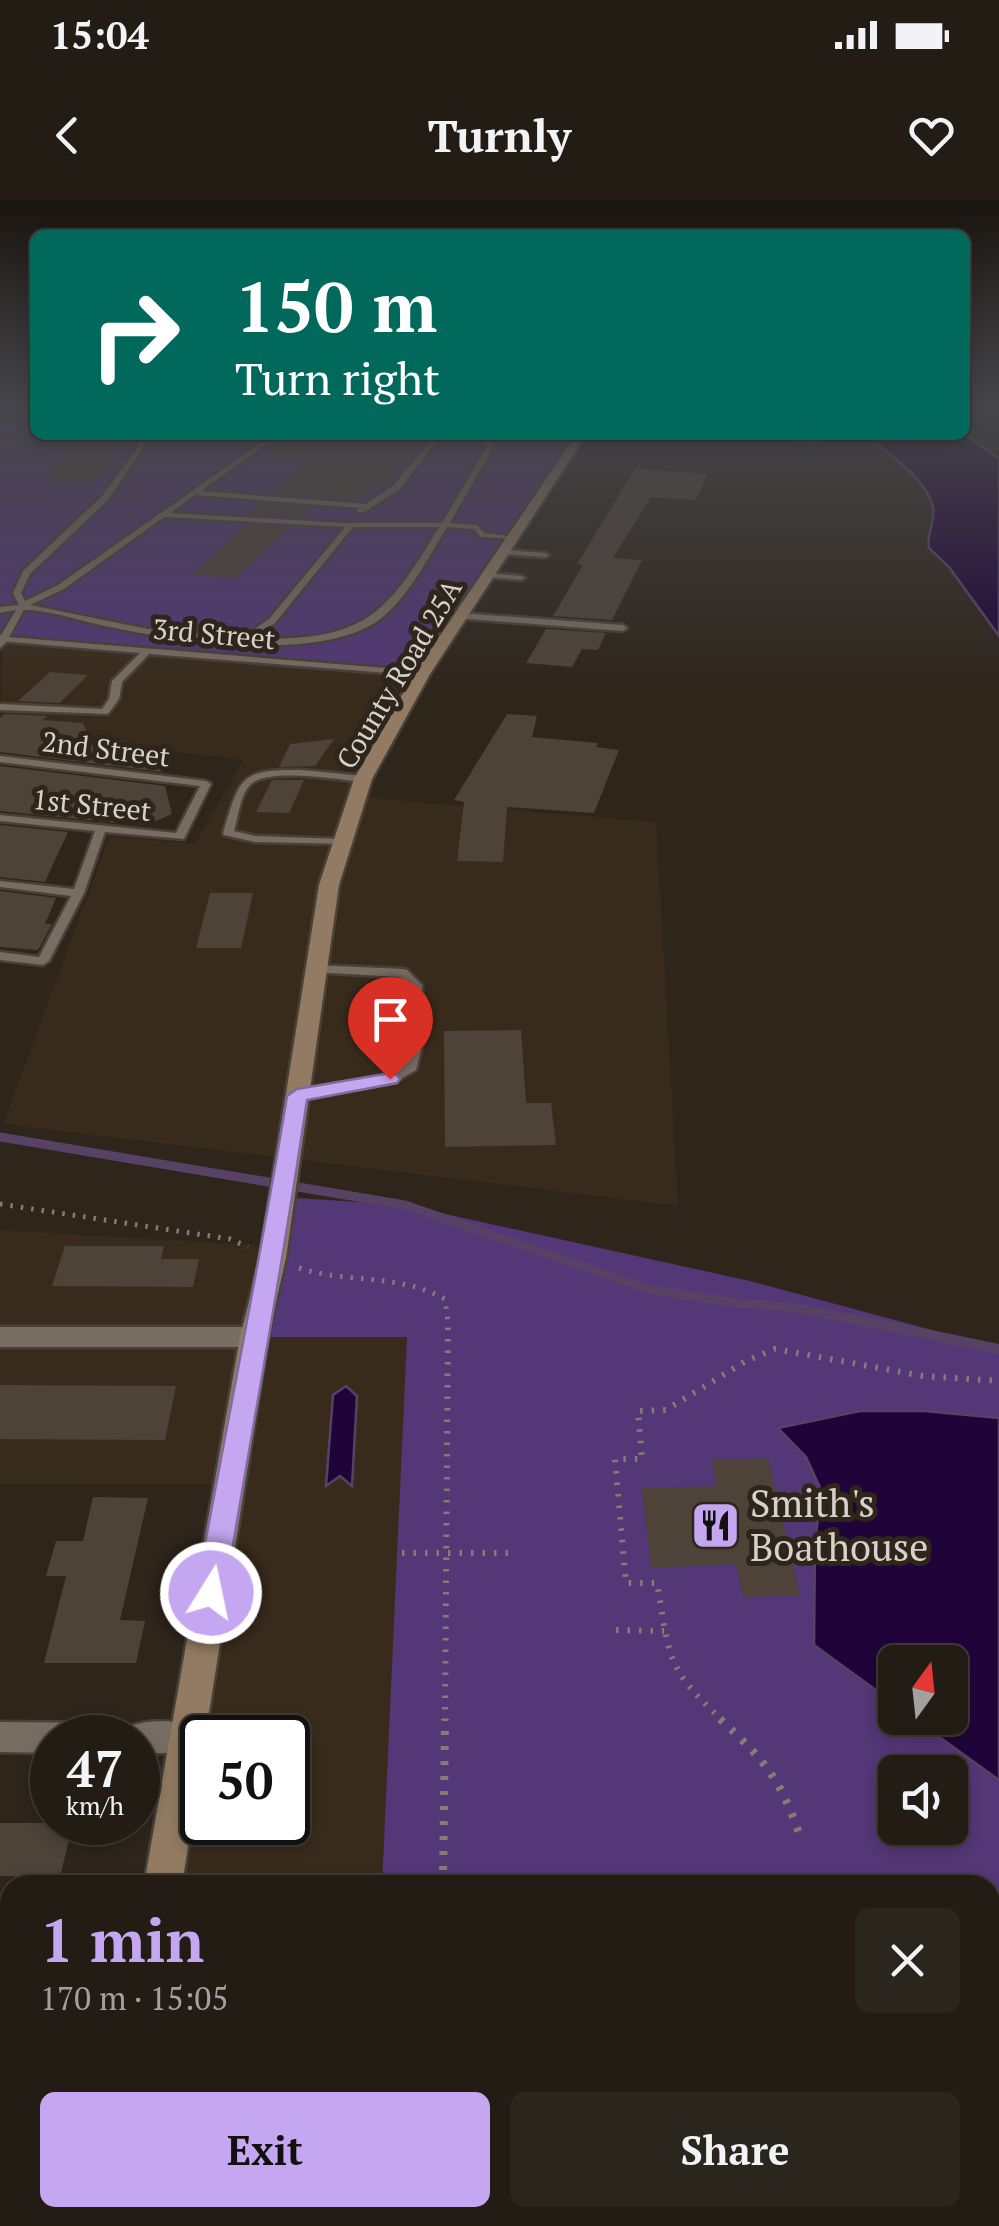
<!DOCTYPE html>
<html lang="en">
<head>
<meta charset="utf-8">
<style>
  :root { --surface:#221c14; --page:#2a251d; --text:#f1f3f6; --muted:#a2a1a0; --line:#3f3a34; --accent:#c5a7f1 }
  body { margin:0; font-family:"PT Serif",serif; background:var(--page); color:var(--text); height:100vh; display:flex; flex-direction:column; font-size:38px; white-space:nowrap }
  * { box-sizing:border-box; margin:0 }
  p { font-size:32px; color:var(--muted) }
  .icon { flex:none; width:55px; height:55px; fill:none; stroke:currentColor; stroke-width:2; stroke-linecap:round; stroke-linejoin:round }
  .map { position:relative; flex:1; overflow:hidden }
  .panel { position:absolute; left:0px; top:1675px; width:1000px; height:352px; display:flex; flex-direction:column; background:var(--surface); border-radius:30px 30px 0 0; box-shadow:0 5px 15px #0003,0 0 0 2px var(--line) }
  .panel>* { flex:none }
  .guide { position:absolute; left:30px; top:30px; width:940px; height:210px; border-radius:15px; box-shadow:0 5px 15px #0003,0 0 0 2px var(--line); background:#00695c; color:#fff; overflow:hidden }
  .needle { width:65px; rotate:15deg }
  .fabs { position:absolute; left:878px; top:1445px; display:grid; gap:20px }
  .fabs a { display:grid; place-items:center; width:90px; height:90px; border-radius:15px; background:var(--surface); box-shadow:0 5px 15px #0003,0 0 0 2px var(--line); font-size:50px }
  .speed { position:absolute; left:30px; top:1515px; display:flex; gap:20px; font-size:50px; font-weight:700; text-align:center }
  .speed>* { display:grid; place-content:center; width:130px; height:130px; border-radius:50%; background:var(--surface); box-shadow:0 5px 15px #0003,0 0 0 2px var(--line); line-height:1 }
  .speed small { font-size:25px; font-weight:400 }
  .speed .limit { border:5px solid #111; border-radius:15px; background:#fff; color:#111 }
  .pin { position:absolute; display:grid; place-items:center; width:85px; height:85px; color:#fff; margin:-102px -42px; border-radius:50% 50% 50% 0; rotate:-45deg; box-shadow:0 0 10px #0007 }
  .pin .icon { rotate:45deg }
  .me { position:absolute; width:110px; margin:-55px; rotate:10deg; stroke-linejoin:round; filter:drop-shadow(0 0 8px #0008) }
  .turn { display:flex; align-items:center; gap:35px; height:210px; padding:0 40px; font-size:45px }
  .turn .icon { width:130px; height:130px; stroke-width:2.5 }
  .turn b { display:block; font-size:70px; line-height:85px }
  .round { display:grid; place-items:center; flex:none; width:105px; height:105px; border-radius:15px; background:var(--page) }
  .overview { display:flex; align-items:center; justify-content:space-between; height:170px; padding:0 40px }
  h1 { font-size:60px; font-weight:700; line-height:75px; color:var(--accent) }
  .action { display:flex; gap:20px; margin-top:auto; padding:20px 40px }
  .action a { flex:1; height:115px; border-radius:15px; background:var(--accent); color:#111; font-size:40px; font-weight:700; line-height:115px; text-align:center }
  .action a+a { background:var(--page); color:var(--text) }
  .status { display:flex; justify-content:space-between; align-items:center; height:70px; padding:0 50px; background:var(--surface); direction:ltr }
  .status svg { height:28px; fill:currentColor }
  header { display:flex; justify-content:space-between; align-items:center; height:130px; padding:0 40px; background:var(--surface); font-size:45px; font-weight:700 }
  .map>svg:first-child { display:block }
  .built { fill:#392b1c; fill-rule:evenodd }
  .green { fill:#533776; fill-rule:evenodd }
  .water { fill:#200439; stroke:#574265; stroke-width:2.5 }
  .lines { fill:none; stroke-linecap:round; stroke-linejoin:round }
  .stream-far1 { stroke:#574265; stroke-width:9 }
  .stream { stroke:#574265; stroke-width:10 }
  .building { fill:#4d4339 }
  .service-casing { stroke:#484138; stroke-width:5 }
  .minor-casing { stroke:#484138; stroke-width:5 }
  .secondary-casing { stroke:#484138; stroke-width:5 }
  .path-far3 { stroke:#857d75; stroke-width:2.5; stroke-dasharray:1 4; stroke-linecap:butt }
  .path-far2 { stroke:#857d75; stroke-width:5; stroke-dasharray:2.5 8; stroke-linecap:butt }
  .path-far1 { stroke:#857d75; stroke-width:6; stroke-dasharray:2.5 9; stroke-linecap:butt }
  .path { stroke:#857d75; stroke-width:8; stroke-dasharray:4 11; stroke-linecap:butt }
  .service { fill:#786d62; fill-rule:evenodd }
  .minor { fill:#786d62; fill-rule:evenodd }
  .secondary { fill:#927b62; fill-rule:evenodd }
  .route { fill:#c5a7f1; stroke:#806d9d; stroke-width:2.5 }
  .labels { text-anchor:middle; stroke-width:10; stroke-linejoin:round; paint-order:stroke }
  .far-street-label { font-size:28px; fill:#d7d1cb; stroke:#2e251b }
  .near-poi-label { font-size:38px; fill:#d7d1cb; stroke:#2e251b; text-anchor:start }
</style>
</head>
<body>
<div class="status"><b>15:04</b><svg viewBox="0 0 49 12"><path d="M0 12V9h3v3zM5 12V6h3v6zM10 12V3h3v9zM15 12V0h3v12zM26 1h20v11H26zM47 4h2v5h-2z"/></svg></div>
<header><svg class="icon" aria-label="back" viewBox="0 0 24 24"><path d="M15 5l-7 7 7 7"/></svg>Turnly<svg class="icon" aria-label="heart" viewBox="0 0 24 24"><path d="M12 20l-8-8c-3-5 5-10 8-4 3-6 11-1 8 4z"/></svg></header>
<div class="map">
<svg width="999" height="2026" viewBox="0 0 999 2026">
  <rect width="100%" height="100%" fill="#2e251b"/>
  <!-- built -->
  <g class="built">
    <polygon points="3,439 422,474 358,597 656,622 678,1006 3,924 110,636 195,644 243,560 0,532"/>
    <path d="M 0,1030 L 274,1046 L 255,1137 L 408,1137 L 382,1685 L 163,1685 L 228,1285 L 0,1284 ZM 202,1538 L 288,1538 L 288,1622 L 202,1622 Z"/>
    <polygon points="111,2018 366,2018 366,2026 110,2026"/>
  </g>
  <!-- green -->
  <g class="green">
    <polygon points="0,207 35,207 35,235 581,235 422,474 3,439 0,444"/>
    <path d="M 282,997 L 405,1005 L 750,1081 L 999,1148 L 999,2026 L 366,2026 L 366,2018 L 990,2018 L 990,1685 L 382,1685 L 407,1137 L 254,1137 ZM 895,1462 L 950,1462 L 950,1518 L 895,1518 ZM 895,1572 L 950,1572 L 950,1628 L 895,1628 Z"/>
  </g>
  <!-- water -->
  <g class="water">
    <path d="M 965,234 L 999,259 L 999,436 L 949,367 L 929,348 C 926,334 936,321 933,307 C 926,277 887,253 865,235 Z"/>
    <polygon points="346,1186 357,1196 352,1286 340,1276 326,1286 333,1195"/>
    <polygon points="860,1211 925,1211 999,1218 999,1580 913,1518 950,1518 950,1462 895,1462 895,1504 814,1445 815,1340 822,1292 806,1257 778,1228"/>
  </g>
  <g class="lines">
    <!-- stream-far1 -->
    <polyline class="stream-far1" points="0,937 405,1005 648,1089 735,1103 792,1107 865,1122"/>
    <!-- stream -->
    <polyline class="stream" points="853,1119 999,1149"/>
  </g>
  <!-- building -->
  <g class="building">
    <polygon points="292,235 425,235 384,287 371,286 359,300 271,293 307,261 267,259"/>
    <polygon points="70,242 119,242 98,281 46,281"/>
    <polygon points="635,269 708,274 696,300 651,297 613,358 642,360 612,420 553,416 583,365 577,364"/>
    <polygon points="258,304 310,308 301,317 247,314"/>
    <polygon points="247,325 289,328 235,378 192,374"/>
    <polygon points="546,429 606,433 598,450 582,449 572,467 526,463"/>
    <polygon points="50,472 88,475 60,503 18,501"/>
    <polygon points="5,514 47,516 43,520 83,523 97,556 139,550 143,560 158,558 162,572 0,552 0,518"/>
    <polygon points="507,514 537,516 532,537 598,543 596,547 619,550 594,613 507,607 503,662 457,661 464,602 454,600"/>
    <polygon points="334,539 315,566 279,567 290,544"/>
    <polygon points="0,566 165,586 172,614 145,626 125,619 117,623 0,611"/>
    <polygon points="272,580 304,580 289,613 256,612"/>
    <polygon points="0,625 68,632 45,682 0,677"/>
    <polygon points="0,691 56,698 45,724 52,724 38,750 0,747"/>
    <polygon points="210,693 253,693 241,748 196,748"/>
    <polygon points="521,830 526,903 551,903 556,945 445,947 444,831"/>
    <polygon points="65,1046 164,1046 161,1059 199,1059 193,1087 52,1086"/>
    <polygon points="0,1185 176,1186 165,1240 0,1239"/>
    <polygon points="768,1258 800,1395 743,1397 736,1364 651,1368 642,1288 716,1286 712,1260"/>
    <polygon points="93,1297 148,1298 120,1420 145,1421 136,1463 44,1463 66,1376 46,1376 56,1341 83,1341"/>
    <polygon points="0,1623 73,1623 60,1677 0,1676"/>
  </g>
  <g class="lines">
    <defs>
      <g id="service">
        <path d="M 134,235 L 141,235 L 144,239 L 144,247 L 108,300 L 30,374 L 21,393 L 25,401 L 58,385 L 272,235 L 279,235 L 201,291 L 366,304 L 394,285 L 435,235 L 441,235 L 400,289 L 363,313 L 356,311 L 360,308 L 195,295 L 170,313 L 345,323 L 442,323 L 488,245 L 462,235 L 472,235 L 495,244 L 450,323 L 477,325 L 484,333 L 517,337 L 513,339 L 481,337 L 474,329 L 447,327 C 428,358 408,398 379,420 C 321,462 181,442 115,428 C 87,423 60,413 32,410 L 24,410 L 9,437 L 422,471 L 425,472 L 425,476 L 149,454 L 122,482 L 119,499 L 108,514 L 0,510 L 0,504 L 102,509 L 109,499 L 112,481 L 140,453 L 0,441 L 0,437 L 16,410 L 0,413 L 0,407 L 19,405 L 13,393 L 23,371 L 102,296 L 138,247 L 139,240 ZM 164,317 L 345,327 L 269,419 L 240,439 L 153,430 L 30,405 L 64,389 ZM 353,327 L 439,327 C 383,421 362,440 250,439 L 275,423 Z"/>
        <polygon points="741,235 774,235 822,240 819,242"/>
        <polygon points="503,350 545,353 549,355 545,357 500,354 500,350"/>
        <polygon points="488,373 521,376 525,378 521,380 485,377 484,375"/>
        <polygon points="460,413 623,425 627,428 623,431 457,418 456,416"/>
        <polygon points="0,556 206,581 211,584 184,639 105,632 84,693 49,761 43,765 0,760 0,752 39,757 71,696 0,687 0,681 74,689 95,631 0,621 0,615 176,633 200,586 0,562"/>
        <path d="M 302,570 L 363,576 L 368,579 L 363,582 C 340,580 267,567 250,585 C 240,596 238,617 234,631 L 255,636 L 343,639 L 347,640 L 347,644 L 255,642 L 224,635 L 223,633 C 240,577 240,569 302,570 Z"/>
        <polygon points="315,765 403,769 407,770 422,785 424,839 416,870 395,882 297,900 292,899 290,896 292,893 297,892 386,876 405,865 410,839 412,789 400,777 311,772 311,766"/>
      </g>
      <g id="minor">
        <polygon points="0,435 10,439 0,448"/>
        <polygon points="0,1127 254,1127 264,1130 268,1137 264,1144 254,1147 0,1147"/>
        <path d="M 0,1522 L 117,1523 L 128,1527 C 148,1519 178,1520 198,1527 L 203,1538 L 198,1549 L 186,1553 L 138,1553 L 138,1538 L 52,1538 L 52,1553 L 0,1552 Z"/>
      </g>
      <g id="secondary">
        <polygon points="576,235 586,235 430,474 372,579 339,685 286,1058 268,1137 182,1685 144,1685 240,1137 260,1058 319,685 354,579 414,474"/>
        <polygon points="89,2018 133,2018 132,2026 88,2026"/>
      </g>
    </defs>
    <!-- service casing -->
    <use href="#service" class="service-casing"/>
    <!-- minor casing -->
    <use href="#minor" class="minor-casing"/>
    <!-- secondary casing -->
    <use href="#secondary" class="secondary-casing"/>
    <!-- path-far3 -->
    <g class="path-far3">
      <polyline points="992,207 991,217 999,219"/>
      <polyline points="999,208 994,211 999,215"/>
    </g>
    <!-- path-far2 -->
    <g class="path-far2">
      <polyline points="0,1004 230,1039 248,1047"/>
      <path d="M 299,1068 C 349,1084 398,1073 445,1099 L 448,1122"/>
    </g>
    <!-- path-far1 -->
    <g class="path-far1">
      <polyline points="402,1353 508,1353"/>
      <polyline points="616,1430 664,1431"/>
      <polyline points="445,1521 448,1119"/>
      <path d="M 723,1521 C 665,1467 670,1458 657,1383 L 626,1383 L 615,1259 L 642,1259 L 638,1211 L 666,1210 L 746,1161 L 775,1149 L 923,1176 L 999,1181"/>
    </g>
    <!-- path -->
    <g class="path">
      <path d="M 720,1519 C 765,1560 781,1580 801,1639"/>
      <polyline points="808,1678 810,1685"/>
      <polyline points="443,1685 445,1519"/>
      <polyline points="990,1902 999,1907"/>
      <polyline points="442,2018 442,2026"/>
    </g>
    <!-- service -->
    <use href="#service" class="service"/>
    <!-- minor -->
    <use href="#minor" class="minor"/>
    <!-- secondary -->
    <use href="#secondary" class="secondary"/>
  </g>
  <!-- sky -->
  <linearGradient id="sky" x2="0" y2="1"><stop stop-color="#19140f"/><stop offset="0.42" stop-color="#46464a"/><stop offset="1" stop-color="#46464a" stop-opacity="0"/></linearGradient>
  <rect width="999" height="490" fill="url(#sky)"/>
  <!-- route -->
  <path class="route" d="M 390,873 L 397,875 L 400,879 L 397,883 L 307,900 C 283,1065 252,1229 225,1393 L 221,1402 L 211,1405 L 200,1402 L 196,1393 C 226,1227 260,1062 287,896 L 297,889 Z"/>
  <!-- icons -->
  <defs>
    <symbol id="restaurant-square" viewBox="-11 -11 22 22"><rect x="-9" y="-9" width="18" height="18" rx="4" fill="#c5a7f1" stroke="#2e251b"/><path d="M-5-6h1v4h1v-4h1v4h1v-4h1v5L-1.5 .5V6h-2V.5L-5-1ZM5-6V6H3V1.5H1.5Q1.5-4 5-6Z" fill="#111"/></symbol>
  </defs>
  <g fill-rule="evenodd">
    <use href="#restaurant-square" x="688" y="1298" width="55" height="55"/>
  </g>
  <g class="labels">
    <!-- far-street labels -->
    <g class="far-street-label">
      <text transform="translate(214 434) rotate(5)" y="10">3rd Street</text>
      <text transform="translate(399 474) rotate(-59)" y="10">County Road 25A</text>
      <text transform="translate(106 549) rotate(7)" y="10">2nd Street</text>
      <text transform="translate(92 605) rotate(6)" y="10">1st Street</text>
    </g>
    <!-- near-poi labels -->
    <g class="near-poi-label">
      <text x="750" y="1317">Smith's<tspan x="750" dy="44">Boathouse</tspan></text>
    </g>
  </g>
</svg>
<div class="fabs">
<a><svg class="needle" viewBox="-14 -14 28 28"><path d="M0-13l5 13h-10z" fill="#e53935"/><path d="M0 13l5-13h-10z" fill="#a2a1a0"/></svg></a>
<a><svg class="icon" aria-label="sound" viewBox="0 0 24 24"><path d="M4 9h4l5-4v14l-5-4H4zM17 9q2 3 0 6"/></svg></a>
</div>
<div class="speed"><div>47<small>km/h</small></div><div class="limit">50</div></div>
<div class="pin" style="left:390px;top:879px;background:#d93025"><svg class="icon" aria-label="arrive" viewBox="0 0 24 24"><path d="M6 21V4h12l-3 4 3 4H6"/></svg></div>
<svg class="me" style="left:211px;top:1393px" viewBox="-20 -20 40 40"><circle r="17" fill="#c5a7f1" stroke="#fff" stroke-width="3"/><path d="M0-11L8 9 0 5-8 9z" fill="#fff"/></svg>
<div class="guide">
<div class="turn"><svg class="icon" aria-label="right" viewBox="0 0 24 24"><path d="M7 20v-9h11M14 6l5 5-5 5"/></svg><div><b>150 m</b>Turn right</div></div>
</div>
<section class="panel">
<div class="overview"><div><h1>1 min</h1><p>170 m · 15:05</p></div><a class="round"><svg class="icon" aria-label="close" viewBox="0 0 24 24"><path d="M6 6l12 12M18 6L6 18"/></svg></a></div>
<div class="action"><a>Exit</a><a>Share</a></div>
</section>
</div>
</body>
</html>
